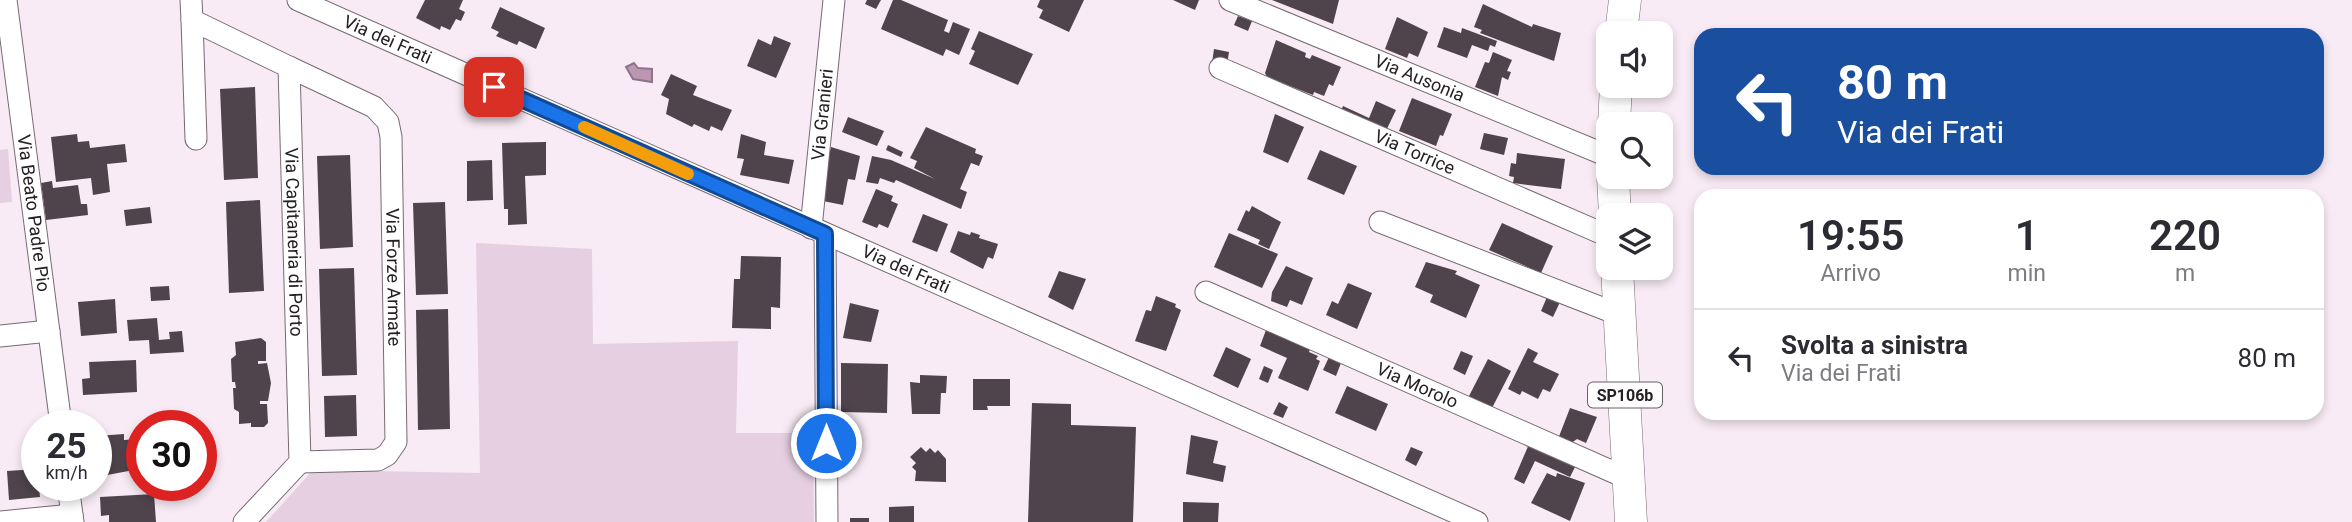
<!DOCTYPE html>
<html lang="it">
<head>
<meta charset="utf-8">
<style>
  :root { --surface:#fff; --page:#f7f7f7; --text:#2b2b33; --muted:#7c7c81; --line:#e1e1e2 }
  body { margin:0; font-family:Roboto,sans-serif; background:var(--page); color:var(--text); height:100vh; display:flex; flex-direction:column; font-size:26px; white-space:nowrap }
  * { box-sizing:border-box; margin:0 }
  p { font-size:23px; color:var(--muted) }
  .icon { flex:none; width:38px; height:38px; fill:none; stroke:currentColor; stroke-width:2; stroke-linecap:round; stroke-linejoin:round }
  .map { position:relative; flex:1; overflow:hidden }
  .drawer { position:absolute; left:1694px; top:189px; width:630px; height:231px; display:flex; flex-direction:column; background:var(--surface); border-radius:21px; box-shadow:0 4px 10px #0003 }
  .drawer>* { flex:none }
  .hud { position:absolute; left:1694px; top:28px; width:630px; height:147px; border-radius:21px; box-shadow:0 4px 10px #0003; background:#1a4fa0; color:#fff; overflow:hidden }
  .buttons { position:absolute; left:1596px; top:21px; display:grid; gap:14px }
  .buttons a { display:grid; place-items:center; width:77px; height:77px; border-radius:14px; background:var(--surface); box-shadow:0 4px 10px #0003; font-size:35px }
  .speed { position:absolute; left:21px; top:410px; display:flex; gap:14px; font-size:35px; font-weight:700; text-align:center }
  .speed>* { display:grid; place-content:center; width:91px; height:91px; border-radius:50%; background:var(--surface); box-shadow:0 4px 10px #0003; line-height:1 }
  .speed small { font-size:18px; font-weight:400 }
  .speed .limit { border:10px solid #d22; background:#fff; color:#111 }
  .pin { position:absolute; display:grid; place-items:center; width:60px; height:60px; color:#fff; margin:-30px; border-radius:14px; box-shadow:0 4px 10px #0006 }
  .me { position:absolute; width:77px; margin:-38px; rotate:0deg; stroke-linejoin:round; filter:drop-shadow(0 0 5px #0008) }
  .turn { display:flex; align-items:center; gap:24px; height:147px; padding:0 28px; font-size:32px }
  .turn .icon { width:91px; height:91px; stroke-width:2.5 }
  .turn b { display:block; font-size:49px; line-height:60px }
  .eta { display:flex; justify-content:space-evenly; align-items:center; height:119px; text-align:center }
  .eta b { font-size:42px; font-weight:600; line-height:49px }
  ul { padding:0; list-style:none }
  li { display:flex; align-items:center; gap:21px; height:98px; padding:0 28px; border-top:2px solid var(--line) }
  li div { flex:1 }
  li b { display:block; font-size:26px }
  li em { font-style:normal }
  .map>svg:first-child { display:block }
  .green { fill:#e6cfe1 }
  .water { fill:#bb97b4; stroke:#8e7389; stroke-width:2 }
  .building { fill:#4f444c }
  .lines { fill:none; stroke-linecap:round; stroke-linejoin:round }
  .street-casing { stroke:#766a73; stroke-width:23 }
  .primary-casing { stroke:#766a73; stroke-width:33 }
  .street { stroke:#fff; stroke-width:21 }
  .primary { stroke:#fff; stroke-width:32 }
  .route-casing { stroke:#114b97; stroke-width:18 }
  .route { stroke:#1a73e8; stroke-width:12 }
  .slow { stroke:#f59e0b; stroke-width:12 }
  .labels { text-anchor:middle; stroke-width:7; stroke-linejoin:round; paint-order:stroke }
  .shield { fill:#fffcfe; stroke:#666265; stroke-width:2 }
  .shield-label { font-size:16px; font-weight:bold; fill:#252024 }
  .street-label { font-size:18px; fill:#252024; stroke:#fffcfe }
</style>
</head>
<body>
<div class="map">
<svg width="2352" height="522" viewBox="0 0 2352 522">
  <rect width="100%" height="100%" fill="#f8ebf5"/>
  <!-- green -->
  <g class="green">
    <polygon points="8,149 12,202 0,203 0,150"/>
    <polygon points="476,243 592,249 593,344 738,341 736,433 813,433 814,522 266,522 313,470 480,473"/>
  </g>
  <!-- water -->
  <polygon class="water" points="634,63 638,68 652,69 652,82 633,79 626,67"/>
  <!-- building -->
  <g class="building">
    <polygon points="425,0 463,0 459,9 465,12 461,21 456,19 450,30 441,26 440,30 416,18"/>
    <polygon points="867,0 881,0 876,9 865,4"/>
    <polygon points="893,0 901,0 948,20 944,31 949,33 953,22 970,29 959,55 946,49 943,56 881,29"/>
    <polygon points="1040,0 1084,0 1069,32 1039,18 1043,10 1037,7"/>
    <polygon points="1173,0 1199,0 1195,10"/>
    <polygon points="1272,0 1339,0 1333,24"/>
    <polygon points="1483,4 1532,27 1533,24 1561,33 1554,61 1480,33 1482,30 1474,27"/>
    <polygon points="500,7 545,28 536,49 519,41 517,45 496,36 499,32 491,28"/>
    <polygon points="1238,16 1252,21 1248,31 1234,25"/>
    <polygon points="1397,17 1428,32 1418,57 1409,53 1407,58 1385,49"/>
    <polygon points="1444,27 1461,33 1462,28 1497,41 1495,47 1490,45 1488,51 1472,45 1467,58 1437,47"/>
    <polygon points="979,31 1033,54 1018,85 969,64 975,51 971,49"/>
    <polygon points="774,36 791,43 776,78 747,66 758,39 771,45"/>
    <polygon points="1276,40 1306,53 1305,57 1310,59 1312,55 1341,67 1333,86 1329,84 1324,96 1314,92 1313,95 1267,77 1265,73"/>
    <polygon points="1214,49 1229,52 1227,65 1212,63"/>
    <polygon points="1493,52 1512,60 1507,71 1511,72 1508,80 1502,77 1498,96 1475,87 1485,62 1489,63"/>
    <polygon points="671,74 697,86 693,95 732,110 722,131 711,126 709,131 694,124 692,127 666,114 669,99 661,95"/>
    <polygon points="255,87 258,178 224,180 220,89"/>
    <polygon points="1412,98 1452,114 1443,136 1440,135 1436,146 1399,131"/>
    <polygon points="1376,101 1396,110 1384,135 1339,115 1343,106 1369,118"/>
    <polygon points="1275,114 1304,127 1288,163 1263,152"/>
    <polygon points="848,117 884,131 877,146 842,132"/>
    <polygon points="926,127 976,149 975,153 983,156 979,166 971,163 960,189 967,192 961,209 896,180 894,183 880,178 878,184 866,182 872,156 891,160 935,179 914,168 917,161 910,158"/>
    <polygon points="1484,133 1508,138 1504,155 1480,149"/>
    <polygon points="77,134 78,142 89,141 90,148 125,144 127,162 107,164 110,192 93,195 91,178 56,182 51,137"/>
    <polygon points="741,134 766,142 764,155 794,160 789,184 740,175 744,159 737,158"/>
    <polygon points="546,142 546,175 525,176 527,224 508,225 508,209 504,209 502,143"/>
    <polygon points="888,145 903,152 901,157 886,150"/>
    <polygon points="831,147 860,156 855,180 848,179 843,205 818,200"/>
    <polygon points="1320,150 1357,166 1344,195 1307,179"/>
    <polygon points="1517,153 1565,159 1561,189 1513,183 1514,177 1509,176 1511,163 1516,164"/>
    <polygon points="350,155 353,247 320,249 317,156"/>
    <polygon points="492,160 493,200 467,201 467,161"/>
    <polygon points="52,181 53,188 78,185 81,204 87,204 88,215 46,220 41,183"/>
    <polygon points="876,189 893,196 891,201 898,204 888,228 879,224 877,228 862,222"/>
    <polygon points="260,200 264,291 229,293 226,202"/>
    <polygon points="445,202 448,294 416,295 413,203"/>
    <polygon points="1252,206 1281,222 1269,249 1258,244 1260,240 1237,230 1246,210 1249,212"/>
    <polygon points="150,207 152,223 126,226 124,210"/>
    <polygon points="923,214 948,224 937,252 912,242"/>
    <polygon points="1502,223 1553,246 1541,273 1489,250"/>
    <polygon points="958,231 970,235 971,232 980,235 979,238 998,244 993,259 988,257 983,269 950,252"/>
    <polygon points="1229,233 1278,254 1262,288 1214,267"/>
    <polygon points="741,256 781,257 780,308 771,307 771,329 732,328 734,279 740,279"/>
    <polygon points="1426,262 1457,271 1455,274 1480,285 1466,318 1430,302 1433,295 1415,287"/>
    <polygon points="1286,266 1313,278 1302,305 1290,300 1287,307 1271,301 1272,292"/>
    <polygon points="354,268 357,375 322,376 319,269"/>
    <polygon points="1059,271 1086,279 1073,310 1048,297"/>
    <polygon points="1348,283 1372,293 1357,329 1326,315 1332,301 1338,304"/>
    <polygon points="169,286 170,300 151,301 150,287"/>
    <polygon points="1156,296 1176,304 1175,307 1181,310 1166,351 1135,341 1146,310 1151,311"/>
    <polygon points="1547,297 1560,302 1553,317 1541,311"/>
    <polygon points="115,299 117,333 81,336 78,302"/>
    <polygon points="850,303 879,310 871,342 843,338"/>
    <polygon points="448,309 450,429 418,430 416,310"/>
    <polygon points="157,318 159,340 170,339 169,332 182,331 184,352 150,354 149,340 129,341 127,320"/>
    <polygon points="1266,330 1310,349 1309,352 1318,356 1316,359 1320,361 1308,391 1278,378 1287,358 1260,346"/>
    <polygon points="261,338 266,342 266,361 258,361 258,364 267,363 271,383 268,401 260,401 260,404 267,404 268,423 264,427 251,427 251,423 239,424 239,412 234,409 233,388 236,388 235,382 232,382 231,359 236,355 235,342"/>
    <polygon points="1226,347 1251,359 1238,388 1213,376"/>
    <polygon points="1528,348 1538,353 1533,362 1559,374 1550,392 1543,389 1538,399 1522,391 1520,395 1508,389"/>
    <polygon points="1461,351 1473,356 1465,375 1453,369"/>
    <polygon points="1329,357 1341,363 1336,376 1323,370"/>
    <polygon points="1488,359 1511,371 1491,410 1468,398"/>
    <polygon points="136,360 137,392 83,395 82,379 90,378 89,362"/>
    <polygon points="841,363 888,364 887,413 841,412"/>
    <polygon points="1264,366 1273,370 1268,383 1259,379"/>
    <polygon points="920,375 947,376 946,393 941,393 940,414 912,414 910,382 920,383"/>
    <polygon points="973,379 1010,379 1010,406 987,406 988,410 973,410"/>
    <polygon points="1347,386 1388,404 1376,431 1335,413"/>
    <polygon points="356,395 357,436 325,437 324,396"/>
    <polygon points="1279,402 1288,407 1283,418 1273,414"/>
    <polygon points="1032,403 1071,404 1071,425 1136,427 1133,522 1028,522"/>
    <polygon points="1570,408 1597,417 1586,443 1577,439 1570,444 1558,439"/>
    <polygon points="124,434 124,440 137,439 139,469 102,476 97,436"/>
    <polygon points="1191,435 1218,441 1213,463 1226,466 1223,482 1186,474"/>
    <polygon points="1529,444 1576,465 1570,477 1535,461 1524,484 1514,479"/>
    <polygon points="921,447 926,452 930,448 935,453 938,450 946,459 946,482 915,481 916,471 912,467 916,463 910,457"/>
    <polygon points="1411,447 1423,452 1416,466 1405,460"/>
    <polygon points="37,469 40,497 9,500 7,471"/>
    <polygon points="1547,473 1556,477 1557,473 1585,483 1570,521 1531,503"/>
    <polygon points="154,494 156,522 109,522 109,515 101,516 100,497"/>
    <polygon points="1183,502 1219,503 1218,522 1183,522"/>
    <polygon points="914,506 914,522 889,522 889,507"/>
    <rect x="850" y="518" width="19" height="4"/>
  </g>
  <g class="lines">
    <defs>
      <g id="street">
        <path id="s1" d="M 6,0 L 61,425"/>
        <path id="s2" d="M 191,0 L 192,20 L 289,67 L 300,462 L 244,522"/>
        <path id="s3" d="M 298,0 L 1477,522"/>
        <path id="s4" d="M 1230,0 L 1608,156"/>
        <polyline points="192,20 196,139"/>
        <path id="s5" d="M 289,67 L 374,107 L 388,122 L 391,137 L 396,442 L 387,455 L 378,460 L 300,462"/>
        <path id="s6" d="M 1220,68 L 1608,236"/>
        <polyline points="1380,222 1620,315"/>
        <path id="s7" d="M 811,228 L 834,0"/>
        <polyline points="825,234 827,522"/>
        <path id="s8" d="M 1206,292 L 1629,479"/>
        <polyline points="0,336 49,331"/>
        <polyline points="68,485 73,522"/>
        <polyline points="0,522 72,515"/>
      </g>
      <g id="primary">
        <polyline points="1621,33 1625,0"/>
        <polyline points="1614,124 1616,86"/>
        <polyline points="1613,177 1615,215"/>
        <polyline points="1617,268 1631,522"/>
      </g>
    </defs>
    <!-- street casing -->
    <use href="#street" class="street-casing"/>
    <!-- primary casing -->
    <use href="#primary" class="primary-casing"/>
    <!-- street -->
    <use href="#street" class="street"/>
    <!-- primary -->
    <use href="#primary" class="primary"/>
  </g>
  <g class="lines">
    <defs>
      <polyline id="route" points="494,87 825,234 826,443"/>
    </defs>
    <!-- route casing -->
    <use href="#route" class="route-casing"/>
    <!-- route -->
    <use href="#route" class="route"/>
    <!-- slow -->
    <polyline class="slow" points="584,127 688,174"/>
  </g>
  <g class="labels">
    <!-- shield labels -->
    <rect class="shield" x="1588" y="382.5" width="74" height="25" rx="5"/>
    <g class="shield-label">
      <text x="1625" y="401">SP106b</text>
    </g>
    <!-- street labels -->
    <g class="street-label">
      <text dy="6" stroke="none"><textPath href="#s3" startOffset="98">Via dei Frati</textPath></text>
      <text dy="6" stroke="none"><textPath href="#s4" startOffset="205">Via Ausonia</textPath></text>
      <text dy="6" stroke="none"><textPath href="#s7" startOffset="114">Via Granieri</textPath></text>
      <text dy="6" stroke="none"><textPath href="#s6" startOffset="212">Via Torrice</textPath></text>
      <text dy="6" stroke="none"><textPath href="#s1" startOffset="215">Via Beato Padre Pio</textPath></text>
      <text dy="6" stroke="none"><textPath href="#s2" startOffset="303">Via Capitaneria di Porto</textPath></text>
      <text dy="6" stroke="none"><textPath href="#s3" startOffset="665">Via dei Frati</textPath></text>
      <text dy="6" stroke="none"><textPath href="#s5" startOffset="270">Via Forze Armate</textPath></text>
      <text dy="6" stroke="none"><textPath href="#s8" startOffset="231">Via Morolo</textPath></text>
    </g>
  </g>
</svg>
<div class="buttons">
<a><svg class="icon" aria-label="sound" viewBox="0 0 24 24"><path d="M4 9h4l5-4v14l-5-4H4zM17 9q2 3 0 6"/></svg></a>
<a><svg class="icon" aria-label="search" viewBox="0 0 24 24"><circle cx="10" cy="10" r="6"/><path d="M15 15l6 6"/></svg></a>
<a><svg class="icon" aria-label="layers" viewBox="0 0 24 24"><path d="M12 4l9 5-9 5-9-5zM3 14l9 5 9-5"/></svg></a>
</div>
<div class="speed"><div>25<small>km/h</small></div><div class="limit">30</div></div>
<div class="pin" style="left:494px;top:87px;background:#d93025"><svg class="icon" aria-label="arrive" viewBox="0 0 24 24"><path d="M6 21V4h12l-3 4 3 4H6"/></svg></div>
<svg class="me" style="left:826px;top:443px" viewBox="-20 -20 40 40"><circle r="17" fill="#1a73e8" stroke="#fff" stroke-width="3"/><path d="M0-11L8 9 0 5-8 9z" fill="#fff"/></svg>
<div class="hud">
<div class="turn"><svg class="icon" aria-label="left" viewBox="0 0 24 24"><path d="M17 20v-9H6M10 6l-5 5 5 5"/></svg><div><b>80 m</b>Via dei Frati</div></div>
</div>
<section class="drawer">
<div class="eta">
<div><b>19:55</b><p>Arrivo</p></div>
<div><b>1</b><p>min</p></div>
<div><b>220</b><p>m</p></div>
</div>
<ul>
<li><svg class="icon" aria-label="left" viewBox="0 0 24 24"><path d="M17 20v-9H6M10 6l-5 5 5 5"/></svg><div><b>Svolta a sinistra</b><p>Via dei Frati</p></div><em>80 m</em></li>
</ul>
</section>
</div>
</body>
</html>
